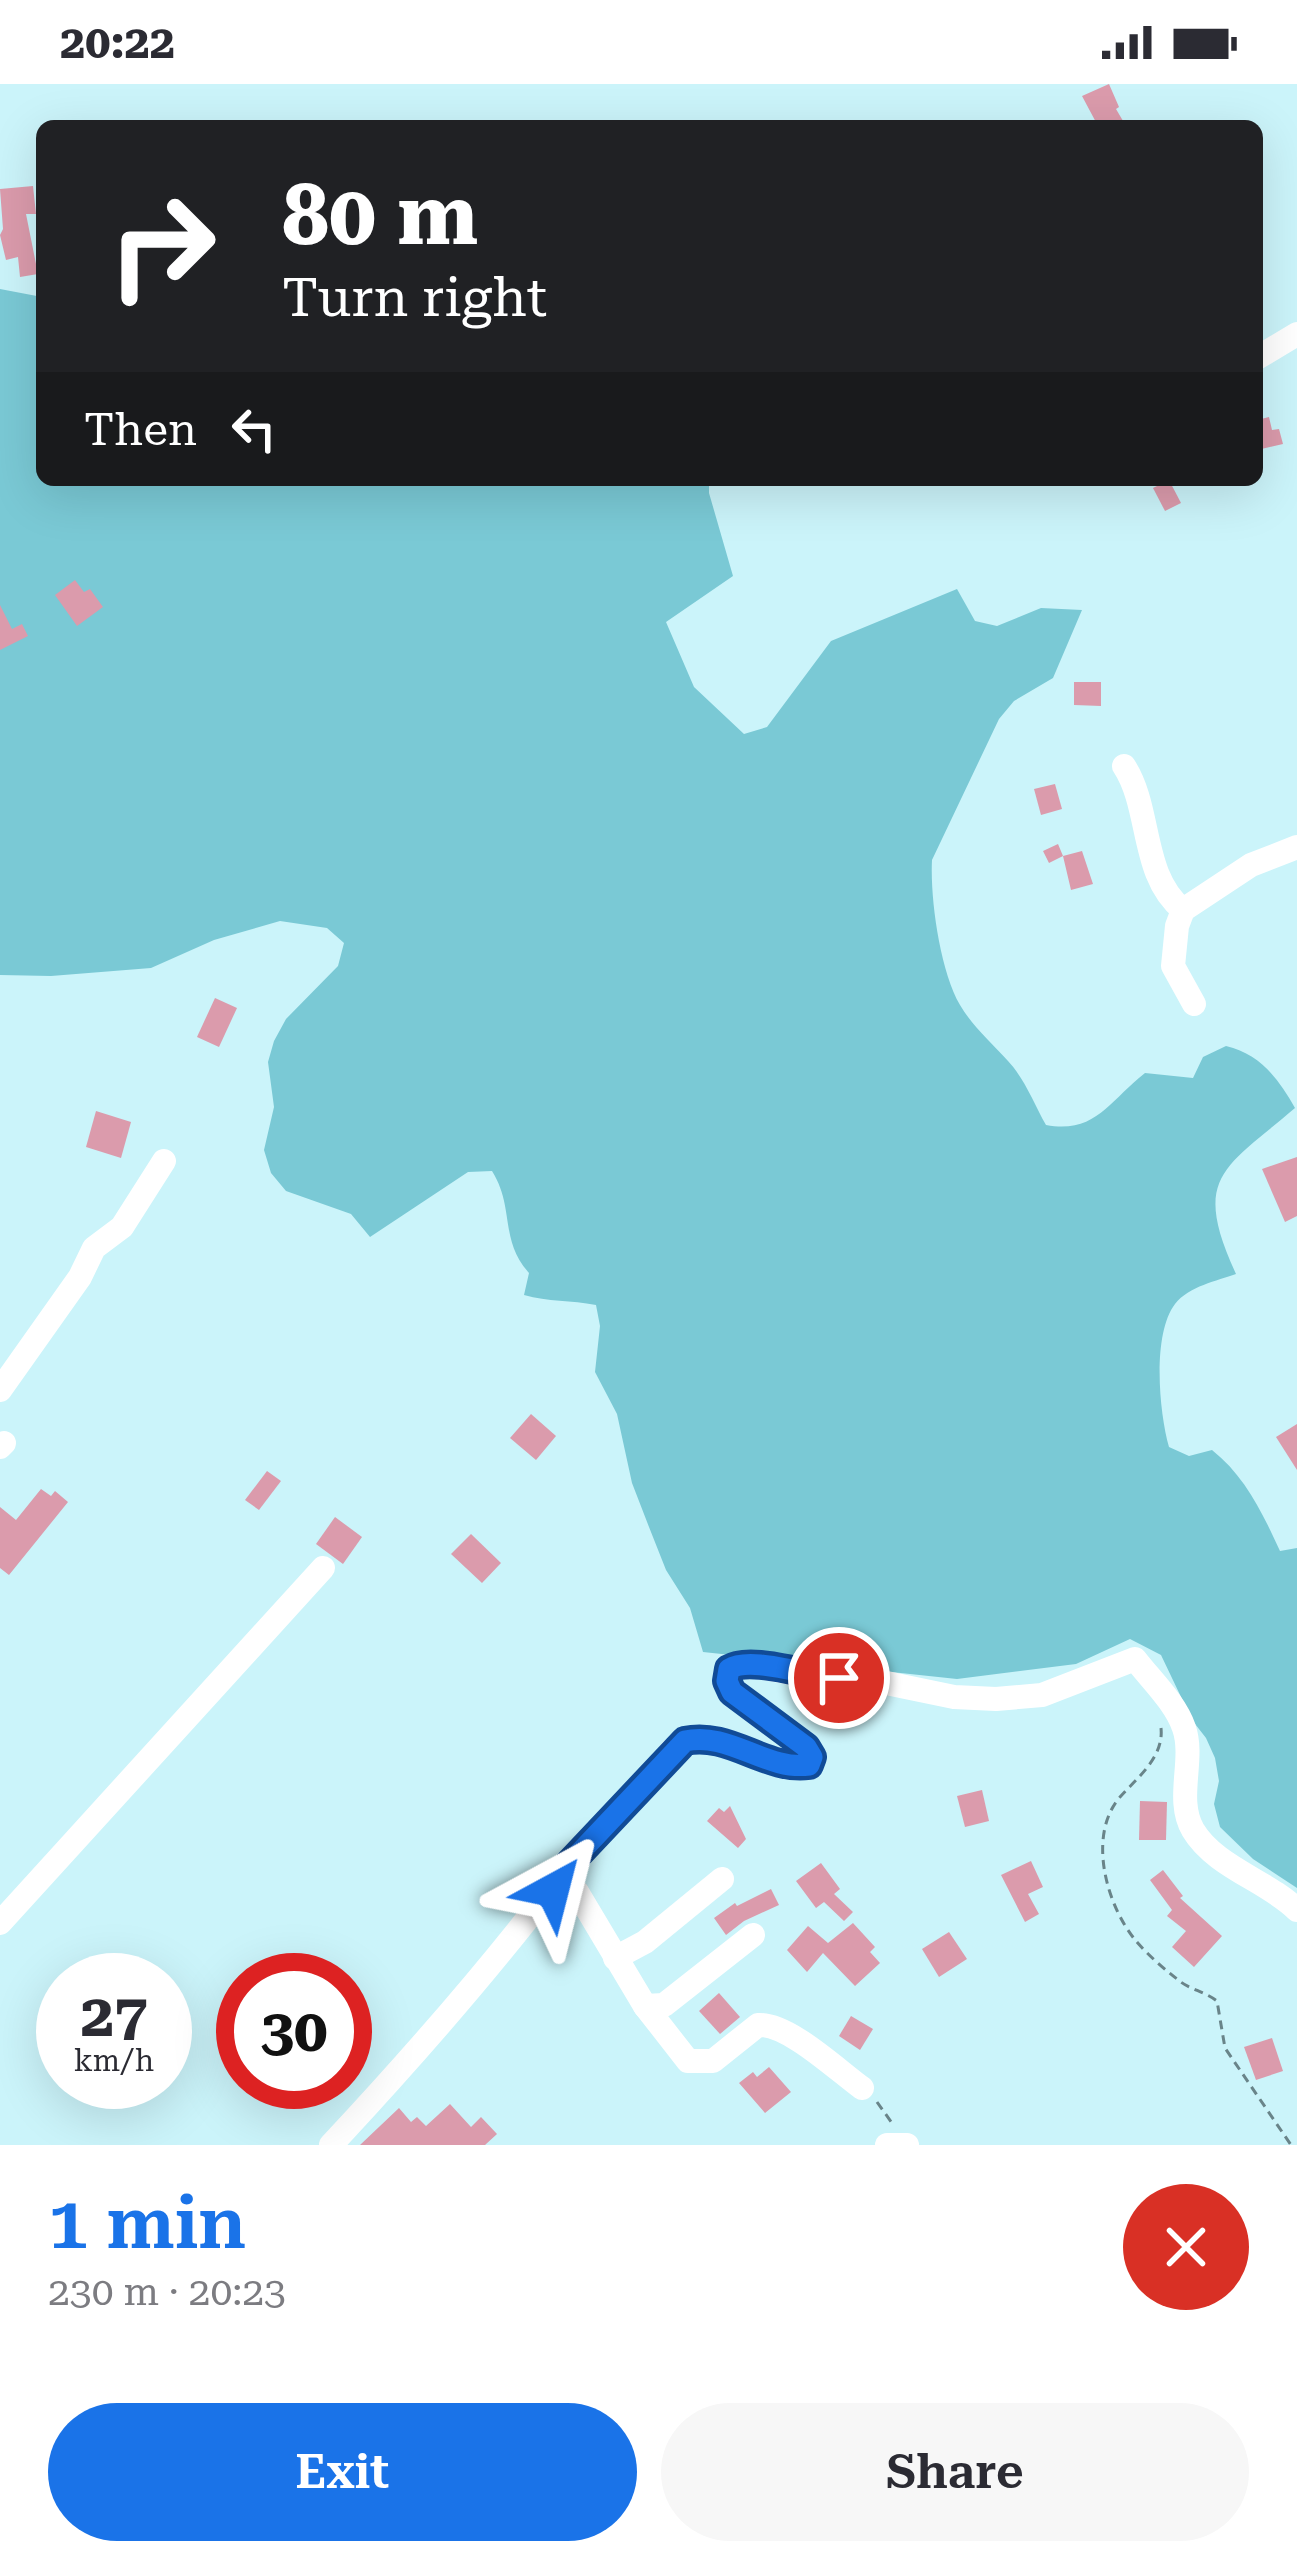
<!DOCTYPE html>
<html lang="en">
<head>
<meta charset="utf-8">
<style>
  :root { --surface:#fff; --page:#f7f7f7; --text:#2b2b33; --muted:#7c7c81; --accent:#1a73e8 }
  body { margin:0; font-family:"Roboto Serif",serif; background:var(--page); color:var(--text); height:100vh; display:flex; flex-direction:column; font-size:45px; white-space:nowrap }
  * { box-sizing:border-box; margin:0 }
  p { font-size:39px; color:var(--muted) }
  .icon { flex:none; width:66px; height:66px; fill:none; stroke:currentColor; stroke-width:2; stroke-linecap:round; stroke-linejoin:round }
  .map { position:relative; height:2061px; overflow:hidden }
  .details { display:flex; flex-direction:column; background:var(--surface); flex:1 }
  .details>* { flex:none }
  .guide { position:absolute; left:36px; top:36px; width:1227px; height:366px; border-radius:18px; box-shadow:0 12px 48px #0002; background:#202124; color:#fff; overflow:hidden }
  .speed { position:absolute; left:36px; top:1869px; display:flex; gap:24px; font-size:60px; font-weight:700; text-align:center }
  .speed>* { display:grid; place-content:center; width:156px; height:156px; border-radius:50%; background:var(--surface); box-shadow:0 12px 48px #0002; line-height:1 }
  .speed small { font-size:30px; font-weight:400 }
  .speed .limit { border:18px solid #d22; background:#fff; color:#111 }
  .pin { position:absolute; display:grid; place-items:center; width:102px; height:102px; color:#fff; margin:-51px; border:6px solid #fff; border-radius:50%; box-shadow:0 3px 12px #0007 }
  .me { position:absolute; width:132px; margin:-66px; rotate:38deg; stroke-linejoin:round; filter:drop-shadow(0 0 9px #0008) }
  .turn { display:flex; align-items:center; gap:42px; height:252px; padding:0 48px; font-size:54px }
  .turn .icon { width:156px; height:156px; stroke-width:2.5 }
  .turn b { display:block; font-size:84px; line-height:102px }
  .then { display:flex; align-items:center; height:114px; padding:0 48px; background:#0003; gap:24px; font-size:45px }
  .round { display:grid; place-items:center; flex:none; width:126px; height:126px; border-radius:63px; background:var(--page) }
  .overview { display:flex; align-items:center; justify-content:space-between; height:204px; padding:0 48px }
  h1 { font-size:72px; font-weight:600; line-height:90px; color:var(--accent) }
  .primary-button { display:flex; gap:24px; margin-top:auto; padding:24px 48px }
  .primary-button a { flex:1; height:138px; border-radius:72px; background:var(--accent); color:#fff; font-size:48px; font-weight:600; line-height:138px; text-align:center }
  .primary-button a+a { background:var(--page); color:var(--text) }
  .status { display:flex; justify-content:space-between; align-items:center; height:84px; padding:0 60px; background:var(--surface); direction:ltr }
  .status svg { height:33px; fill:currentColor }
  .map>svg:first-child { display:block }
  .forest { fill:#7ac9d5 }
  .building { fill:#db9bac }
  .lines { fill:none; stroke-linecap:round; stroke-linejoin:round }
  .path { stroke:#698489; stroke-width:3; stroke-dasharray:9 6; stroke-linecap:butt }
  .minor { stroke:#fff; stroke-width:24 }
  .route-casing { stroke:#114b97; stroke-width:30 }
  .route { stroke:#1a73e8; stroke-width:21 }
</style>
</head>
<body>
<div class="status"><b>20:22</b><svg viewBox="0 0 49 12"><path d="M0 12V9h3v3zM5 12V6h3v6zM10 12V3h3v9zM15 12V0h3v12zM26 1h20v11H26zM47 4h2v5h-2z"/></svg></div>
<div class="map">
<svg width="1297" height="2061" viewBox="0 0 1297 2061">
  <rect width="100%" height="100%" fill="#cbf4fa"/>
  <!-- forest -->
  <path class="forest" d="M 0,205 L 42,213 L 42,396 L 709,396 L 709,409 L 733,492 L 666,538 L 694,603 L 744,650 L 767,643 L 831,557 L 957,505 L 975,537 L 997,542 L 1041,524 L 1082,526 L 1053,594 L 1014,617 L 999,635 L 932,776 C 930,815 940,886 960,921 C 973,943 991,958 1008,977 C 1025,995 1034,1020 1046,1041 C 1096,1050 1109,1017 1145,989 L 1193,994 L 1203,973 L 1226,962 C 1260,970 1278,994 1295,1024 C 1224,1085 1191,1092 1236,1190 C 1217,1197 1189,1202 1175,1220 C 1152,1250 1159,1328 1169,1363 L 1189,1372 L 1212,1366 C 1245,1392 1263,1430 1280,1467 L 1297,1464 L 1297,1804 L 1253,1775 L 1220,1743 L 1214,1720 L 1219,1697 L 1215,1674 L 1206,1654 L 1192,1636 L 1161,1571 L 1130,1555 L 1076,1580 L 957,1595 L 703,1568 L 690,1524 L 666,1486 L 649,1443 L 632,1399 L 617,1330 L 595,1288 L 600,1242 L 596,1221 C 571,1216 548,1218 524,1211 L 529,1189 C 499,1155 515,1124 492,1087 L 468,1088 L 370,1153 L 351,1130 L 286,1107 L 271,1089 L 264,1066 L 274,1023 L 268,978 L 274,957 L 286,935 L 338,882 L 344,859 L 327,844 L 280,837 L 214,856 L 151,884 L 51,892 L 0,891 Z"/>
  <!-- building -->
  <g class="building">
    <polygon points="1109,0 1119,23 1116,25 1126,42 1098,42 1082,12"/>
    <polygon points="33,102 36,130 26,130 38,190 20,193 18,173 6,176 0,151 3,145 0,105"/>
    <polygon points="1269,333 1272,346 1279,345 1283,360 1257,366 1257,336"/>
    <polygon points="1169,396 1181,419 1165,427 1153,404"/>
    <polygon points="75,496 84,508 90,505 103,523 77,542 55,511"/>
    <polygon points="0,521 12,545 22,540 28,552 0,566"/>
    <polygon points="1074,598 1101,598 1101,622 1074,621"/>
    <polygon points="1055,700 1062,725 1041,731 1034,705"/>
    <polygon points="1058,760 1063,772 1082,767 1093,800 1071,806 1063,772 1049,779 1043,767"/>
    <polygon points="215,914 237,924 219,963 197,953"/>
    <polygon points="96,1027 131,1038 121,1074 86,1063"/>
    <polygon points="1297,1073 1297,1132 1285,1138 1262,1085"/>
    <polygon points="531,1330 556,1352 536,1376 510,1354"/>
    <polygon points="1297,1340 1297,1386 1276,1353"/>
    <polygon points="267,1387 281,1397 259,1426 245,1416"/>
    <polygon points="41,1405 51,1412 55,1407 68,1418 9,1491 0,1484 0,1423 16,1436"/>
    <polygon points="335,1433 362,1453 343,1480 316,1460"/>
    <polygon points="471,1450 501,1479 482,1499 451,1470"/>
    <polygon points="982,1706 989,1737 965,1743 957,1712"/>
    <polygon points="1140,1717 1167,1718 1166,1756 1139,1756"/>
    <polygon points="730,1722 746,1755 738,1764 707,1737 719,1724 724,1728"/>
    <polygon points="1031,1777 1043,1803 1028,1810 1039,1830 1025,1838 1001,1791"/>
    <polygon points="821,1779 840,1805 834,1810 853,1828 844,1837 824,1818 816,1824 796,1797"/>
    <polygon points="1163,1786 1183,1812 1180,1814 1222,1852 1194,1883 1172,1863 1186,1847 1167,1832 1172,1826 1150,1796"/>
    <polygon points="771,1805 779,1821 744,1837 726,1851 714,1834 735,1819 737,1822"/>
    <polygon points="853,1839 875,1863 870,1868 880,1879 855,1902 823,1869 807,1888 787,1866 808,1842 828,1859"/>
    <polygon points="949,1848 967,1875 939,1893 922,1865"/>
    <polygon points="719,1909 740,1933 720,1950 699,1927"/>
    <polygon points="851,1932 873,1945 860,1966 839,1952"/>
    <polygon points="1272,1954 1283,1987 1256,1996 1244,1963"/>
    <polygon points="769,1983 791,2008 765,2029 739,1999 753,1988 757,1993"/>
    <polygon points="450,2020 471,2043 481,2033 497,2050 485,2061 360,2061 399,2024 411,2038 417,2033 426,2042"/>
  </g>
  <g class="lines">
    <!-- path -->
    <g class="path">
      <path d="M 1161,1644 C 1164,1673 1138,1693 1120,1713 C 1087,1751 1106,1821 1136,1857 C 1148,1871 1163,1884 1177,1895 C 1188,1905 1204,1907 1217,1917 L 1225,1964 L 1291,2061"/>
      <polyline points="877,2018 892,2039"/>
    </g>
    <!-- minor -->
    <g class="minor">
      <polyline points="1257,274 1297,250"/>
      <path d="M 1124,682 C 1152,725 1140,791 1183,826 L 1251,781 L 1297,763"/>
      <polyline points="1183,826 1177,842 1173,882 1194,920"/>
      <polyline points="0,1306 80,1193 94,1164 122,1143 164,1077"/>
      <polyline points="0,1363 4,1359"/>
      <polyline points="559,1795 577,1808 645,1922 664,1921 753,1851"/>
      <polyline points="0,1839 323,1484"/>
      <polyline points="615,1874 645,1858 722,1795"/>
      <path d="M 645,1922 L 688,1977 L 713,1977 L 758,1941 C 788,1939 837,1986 862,2004"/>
      <path d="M 331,2061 C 414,1972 495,1880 568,1782 C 598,1741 640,1707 672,1666 C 716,1633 762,1687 809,1681 L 812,1673 L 806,1663 L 732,1608 L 727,1596 L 729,1585 L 738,1579 L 812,1593 L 867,1595 L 954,1613 L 996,1615 L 1042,1611 L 1135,1575 C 1151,1596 1175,1618 1184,1644 C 1195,1676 1175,1715 1193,1746 C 1215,1783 1268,1797 1297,1826"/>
      <polyline points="887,2061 907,2061"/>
    </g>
  </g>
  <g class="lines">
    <defs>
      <path id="route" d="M 553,1806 L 569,1780 L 685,1657 C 729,1647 766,1687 809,1681 L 812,1673 L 806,1663 L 732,1608 L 727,1597 L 729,1585 C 751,1571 810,1593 839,1594"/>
    </defs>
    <!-- route casing -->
    <use href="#route" class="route-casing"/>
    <!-- route -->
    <use href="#route" class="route"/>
  </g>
</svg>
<div class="speed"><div>27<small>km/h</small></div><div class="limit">30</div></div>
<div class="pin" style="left:839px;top:1594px;background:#d93025"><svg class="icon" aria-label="arrive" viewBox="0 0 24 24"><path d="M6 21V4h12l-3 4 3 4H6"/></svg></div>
<svg class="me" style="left:553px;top:1806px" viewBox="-20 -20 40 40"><path d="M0-17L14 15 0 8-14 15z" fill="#1a73e8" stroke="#fff" stroke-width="4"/></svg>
<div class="guide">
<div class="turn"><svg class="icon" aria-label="right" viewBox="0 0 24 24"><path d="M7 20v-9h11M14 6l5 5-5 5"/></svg><div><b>80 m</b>Turn right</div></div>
<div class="then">Then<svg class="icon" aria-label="left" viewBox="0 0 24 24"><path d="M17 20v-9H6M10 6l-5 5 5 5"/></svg></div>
</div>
</div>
<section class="details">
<div class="overview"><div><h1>1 min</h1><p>230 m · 20:23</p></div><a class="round" style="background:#d93025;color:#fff"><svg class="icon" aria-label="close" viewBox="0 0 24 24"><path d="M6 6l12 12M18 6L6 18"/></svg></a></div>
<div class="primary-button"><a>Exit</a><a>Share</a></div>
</section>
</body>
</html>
